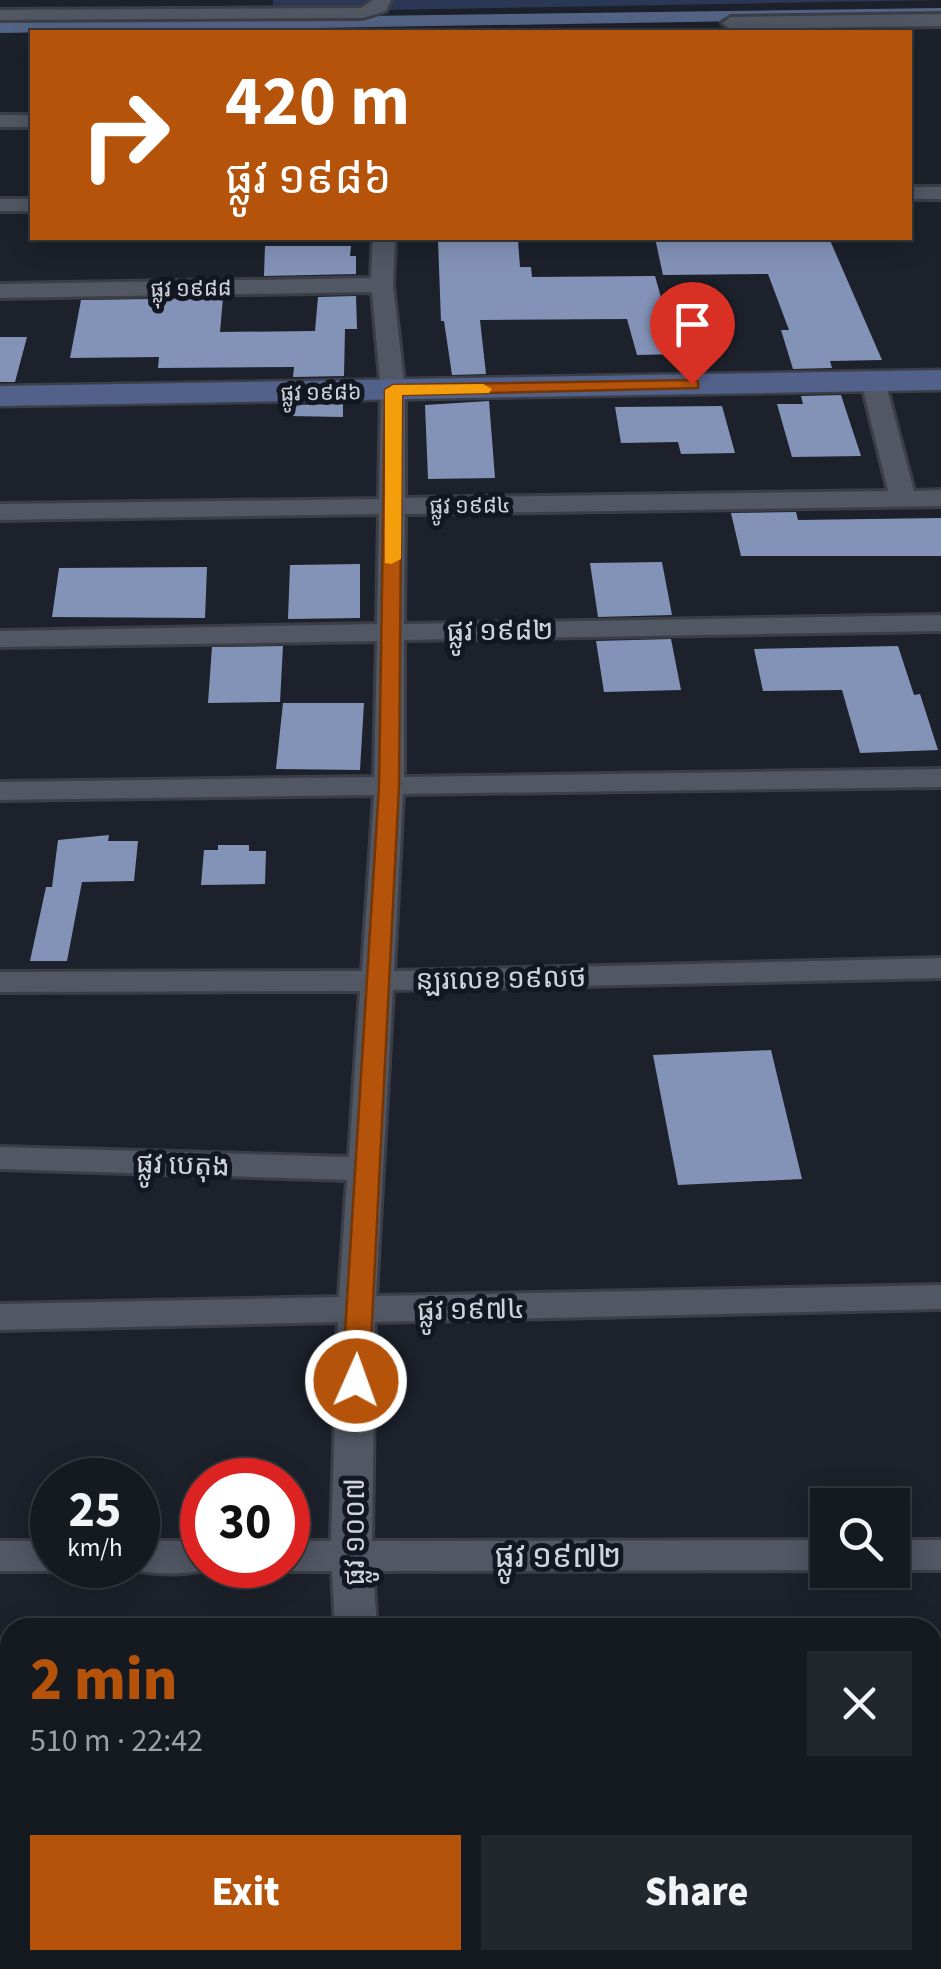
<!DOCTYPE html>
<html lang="en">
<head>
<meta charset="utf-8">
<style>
  :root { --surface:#151920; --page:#22262d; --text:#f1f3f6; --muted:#9da0a5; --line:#34383e; --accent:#b45309 }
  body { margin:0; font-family:"Source Sans 3","Noto Sans Khmer",sans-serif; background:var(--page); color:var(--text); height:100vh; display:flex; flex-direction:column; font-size:38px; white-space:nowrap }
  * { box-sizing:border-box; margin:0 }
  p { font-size:32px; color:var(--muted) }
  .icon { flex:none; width:55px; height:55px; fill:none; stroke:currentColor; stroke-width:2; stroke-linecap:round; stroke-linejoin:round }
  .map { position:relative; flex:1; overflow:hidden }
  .sheet { position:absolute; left:0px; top:1618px; width:942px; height:352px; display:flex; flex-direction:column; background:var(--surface); border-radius:30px 30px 0 0; box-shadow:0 5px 25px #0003,0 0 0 2px var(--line) }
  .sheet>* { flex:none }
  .top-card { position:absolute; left:30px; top:30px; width:882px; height:210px; border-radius:0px; box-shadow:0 5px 25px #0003,0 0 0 2px var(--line); background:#b45309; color:#fff; overflow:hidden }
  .tools { position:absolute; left:810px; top:1488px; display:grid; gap:20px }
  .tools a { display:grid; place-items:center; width:100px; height:100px; border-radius:0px; background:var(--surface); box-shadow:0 5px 25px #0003,0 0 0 2px var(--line); font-size:50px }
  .speed { position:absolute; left:30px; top:1458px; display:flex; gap:20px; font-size:50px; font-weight:700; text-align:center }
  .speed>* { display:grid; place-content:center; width:130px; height:130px; border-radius:50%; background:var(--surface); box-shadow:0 5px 25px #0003,0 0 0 2px var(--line); line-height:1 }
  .speed small { font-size:25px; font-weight:400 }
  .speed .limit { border:15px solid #d22; background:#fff; color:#111 }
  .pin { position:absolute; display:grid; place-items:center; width:85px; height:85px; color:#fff; margin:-102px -42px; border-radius:50% 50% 50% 0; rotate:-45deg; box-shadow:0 0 10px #0007 }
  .pin .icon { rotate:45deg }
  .me { position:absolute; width:110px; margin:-55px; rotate:2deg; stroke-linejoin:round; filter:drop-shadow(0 0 8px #0008) }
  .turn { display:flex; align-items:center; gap:35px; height:210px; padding:0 30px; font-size:45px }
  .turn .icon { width:130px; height:130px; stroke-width:2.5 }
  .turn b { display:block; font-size:70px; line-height:85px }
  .round { display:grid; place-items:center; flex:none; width:105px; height:105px; border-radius:0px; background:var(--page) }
  .summary { display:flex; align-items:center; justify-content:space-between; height:170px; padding:0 30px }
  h1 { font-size:60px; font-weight:800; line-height:75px; color:var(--accent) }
  .primary-button { display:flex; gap:20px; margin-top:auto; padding:20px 30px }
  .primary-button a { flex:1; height:115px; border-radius:0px; background:var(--accent); color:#fff; font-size:40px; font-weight:800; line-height:115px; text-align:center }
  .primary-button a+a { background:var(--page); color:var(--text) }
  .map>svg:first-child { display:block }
  .green { fill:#2a3755 }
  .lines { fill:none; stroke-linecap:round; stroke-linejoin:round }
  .canal { fill:#546486; fill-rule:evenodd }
  .building { fill:#8393b8 }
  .street-casing { stroke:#3b3e47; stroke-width:6 }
  .secondary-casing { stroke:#3b3e47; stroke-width:5 }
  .street { fill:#515763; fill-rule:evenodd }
  .secondary { fill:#51618a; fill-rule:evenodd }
  .route { fill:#b45309; stroke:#753606; stroke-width:2.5 }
  .slow { fill:#f59e0b }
  .labels { text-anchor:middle; stroke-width:10; stroke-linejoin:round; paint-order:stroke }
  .far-street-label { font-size:22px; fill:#d0d3da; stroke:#131721 }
  .street-label { font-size:28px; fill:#d0d3da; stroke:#131721 }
  .near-street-label { font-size:32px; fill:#d0d3da; stroke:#131721 }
</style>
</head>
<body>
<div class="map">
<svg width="941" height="1969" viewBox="0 0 941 1969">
  <rect width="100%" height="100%" fill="#1c212b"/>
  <!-- green -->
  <polygon class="green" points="273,0 941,0 273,12"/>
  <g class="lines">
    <!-- canal -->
    <polygon class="canal" points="941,8 941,18 0,33 0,21"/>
  </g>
  <!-- building -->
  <g class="building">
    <polygon points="655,238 829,238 882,360 830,361 832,368 793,369 781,330 789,330 768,274 663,275"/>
    <polygon points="438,241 518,241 520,267 531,267 532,277 655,276 677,354 637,355 627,319 480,320 486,374 452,375 444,321 441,321"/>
    <polygon points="265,246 351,246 350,256 356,256 356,274 264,276"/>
    <polygon points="356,296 357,329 345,329 344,376 293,377 294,367 158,368 159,357 70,358 81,300 223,298 220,332 315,331 318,297"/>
    <polygon points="0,337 27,337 15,382 0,382"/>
    <polygon points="841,395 861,456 792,457 777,404 803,404 801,396"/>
    <polygon points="489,401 495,478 428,479 425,405"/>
    <polygon points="343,404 343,417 289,416 290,405"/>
    <polygon points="722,406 735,453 681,454 678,442 621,443 615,407"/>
    <polygon points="796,512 798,520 941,518 941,556 741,556 731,513"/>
    <polygon points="662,562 672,615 598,617 590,563"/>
    <polygon points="360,564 360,618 288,619 290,565"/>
    <polygon points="207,567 205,618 52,617 59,568"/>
    <polygon points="671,639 681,690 604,692 596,641"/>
    <polygon points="283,646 280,702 208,703 212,647"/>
    <polygon points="898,646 914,695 920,694 938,750 860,753 842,690 763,691 754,649"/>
    <polygon points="283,703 364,703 360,770 276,769"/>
    <polygon points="109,835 108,841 138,841 134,881 82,882 67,961 30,961 46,887 52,887 58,840"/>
    <polygon points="218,845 249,845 249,851 266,851 265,884 201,885 204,850 218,850"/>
    <polygon points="771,1050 802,1179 678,1185 653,1055"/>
  </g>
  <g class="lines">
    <defs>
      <g id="street">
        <polygon points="373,0 391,0 386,11 363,18 0,20 0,10 361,8"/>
        <polygon points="941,14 941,26 731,29 722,23 731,17"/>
        <rect x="0" y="115" width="32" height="12"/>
        <rect x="910" y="187" width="31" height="12"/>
        <rect x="0" y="199" width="32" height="12"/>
        <polygon points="373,238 395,238 393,285 405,391 405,498 888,491 861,381 873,374 885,381 914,491 941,490 941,506 405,514 404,624 941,615 941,631 404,640 404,777 941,769 941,787 403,794 394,971 941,958 941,978 393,990 376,1296 941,1285 941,1309 375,1322 372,1541 828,1540 828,1570 373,1571 377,1628 335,1628 332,1571 288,1571 273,1565 288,1565 288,1541 331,1541 338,1322 0,1330 0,1304 339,1297 347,1180 0,1169 0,1147 349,1157 360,991 0,992 0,972 362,971 374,795 0,800 0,782 374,777 377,641 0,647 0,631 377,624 379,514 0,520 0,504 379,499 381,391 372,292 0,298 0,284 371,278"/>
        <rect x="892" y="1540" width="49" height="30"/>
        <polygon points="0,1541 52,1541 52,1565 67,1565 52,1571 0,1571"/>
        <path d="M 138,1541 L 202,1541 L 202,1565 L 217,1565 C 193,1577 149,1575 124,1567 L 138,1565 Z"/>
        <rect x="932" y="1868" width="9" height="38"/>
        <polygon points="359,1960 405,1960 406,1969 360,1969"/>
      </g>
      <polygon id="secondary" points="941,370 941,390 0,406 0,386"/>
    </defs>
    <!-- street casing -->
    <use href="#street" class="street-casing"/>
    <!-- secondary casing -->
    <use href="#secondary" class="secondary-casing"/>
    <!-- street -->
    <use href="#street" class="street"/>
    <!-- secondary -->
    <use href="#secondary" class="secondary"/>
  </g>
  <!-- route -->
  <polygon class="route" points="692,380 698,381 698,388 402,395 399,786 369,1381 365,1388 346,1388 342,1381 379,786 385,390 393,385"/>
  <!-- slow -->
  <polygon class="slow" points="483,384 492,389 489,393 402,395 401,559 391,564 385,563 385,390 393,385"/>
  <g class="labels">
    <!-- far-street labels -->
    <g class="far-street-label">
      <text transform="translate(191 288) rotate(-1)" y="8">ផ្លុវ ១៩៨៨</text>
      <text transform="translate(321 392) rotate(-1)" y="8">ផ្លូវ ១៩៨៦</text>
      <text transform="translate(470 505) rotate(-1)" y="8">ផ្លូវ ១៩៨៤</text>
    </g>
    <!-- street labels -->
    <g class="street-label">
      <text transform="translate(500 630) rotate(-1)" y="10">ផ្លូវ ១៩៨២</text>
      <text transform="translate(501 978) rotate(-1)" y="10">ន្ឡរលេខ ១៩លថ</text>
      <text transform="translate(183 1164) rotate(2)" y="10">ផ្លូវ បេតុង</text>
      <text transform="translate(471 1309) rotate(-1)" y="10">ផ្លូវ ១៩៧៤</text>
      <text transform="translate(354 1532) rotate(-90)" y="10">ផ្លូវ ១០០៧</text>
    </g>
    <!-- near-street labels -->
    <g class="near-street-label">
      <text x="558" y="1567">ផ្លូវ ១៩៧២</text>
    </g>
  </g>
</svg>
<div class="tools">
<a><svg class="icon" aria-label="search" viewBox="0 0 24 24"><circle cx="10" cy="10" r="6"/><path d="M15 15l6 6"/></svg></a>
</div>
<div class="speed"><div>25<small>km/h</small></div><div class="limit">30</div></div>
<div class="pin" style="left:692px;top:384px;background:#d93025"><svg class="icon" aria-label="arrive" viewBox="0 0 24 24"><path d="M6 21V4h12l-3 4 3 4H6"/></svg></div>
<svg class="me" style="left:356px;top:1381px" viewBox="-20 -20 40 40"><circle r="17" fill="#b45309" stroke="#fff" stroke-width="3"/><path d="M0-11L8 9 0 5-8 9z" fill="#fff"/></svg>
<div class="top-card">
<div class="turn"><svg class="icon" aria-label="right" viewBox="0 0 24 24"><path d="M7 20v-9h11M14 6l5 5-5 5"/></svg><div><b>420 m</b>ផ្លូវ ១៩៨៦</div></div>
</div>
<section class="sheet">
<div class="summary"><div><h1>2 min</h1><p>510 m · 22:42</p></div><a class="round"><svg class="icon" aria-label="close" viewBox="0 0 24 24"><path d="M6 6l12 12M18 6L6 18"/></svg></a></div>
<div class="primary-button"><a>Exit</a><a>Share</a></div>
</section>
</div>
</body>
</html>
